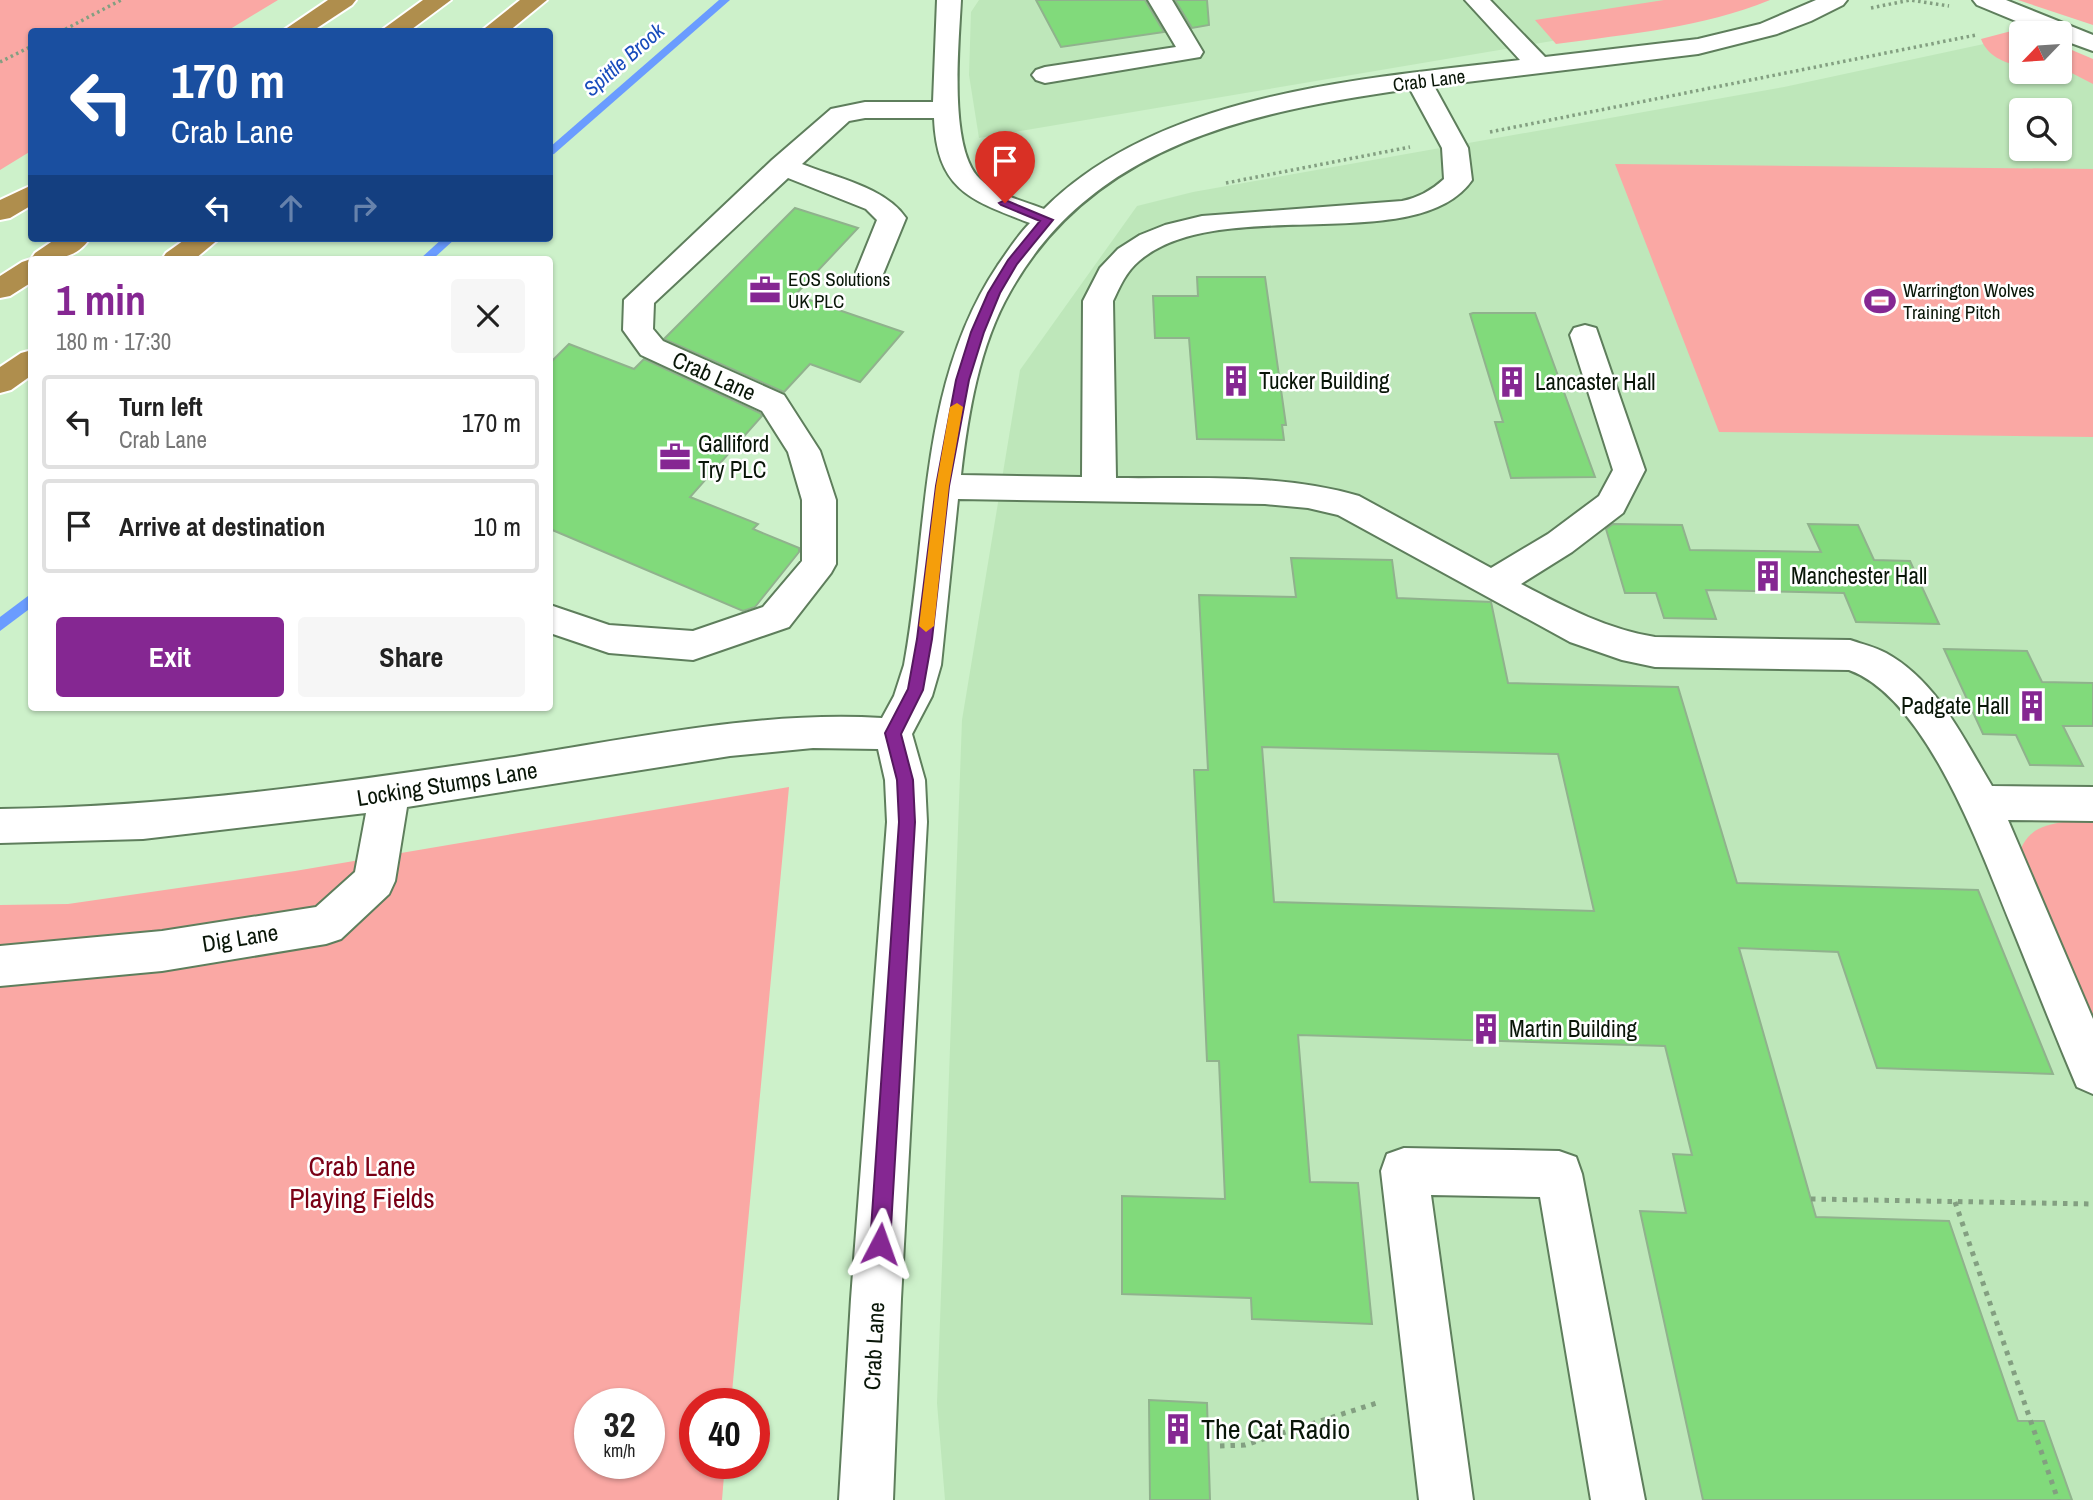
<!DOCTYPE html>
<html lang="en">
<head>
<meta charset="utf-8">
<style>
  :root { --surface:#fff; --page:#f6f6f6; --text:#222; --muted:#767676; --line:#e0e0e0; --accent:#852792 }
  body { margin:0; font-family:"Archivo Narrow",sans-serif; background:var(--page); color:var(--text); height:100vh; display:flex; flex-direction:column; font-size:26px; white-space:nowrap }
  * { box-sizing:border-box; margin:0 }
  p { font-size:23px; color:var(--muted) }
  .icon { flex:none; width:38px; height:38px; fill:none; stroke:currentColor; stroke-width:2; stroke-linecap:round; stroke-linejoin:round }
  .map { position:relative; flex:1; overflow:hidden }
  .sheet { position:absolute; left:28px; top:256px; width:525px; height:455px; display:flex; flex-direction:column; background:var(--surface); border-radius:7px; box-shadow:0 2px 5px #0004 }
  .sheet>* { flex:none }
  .guide { position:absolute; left:28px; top:28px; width:525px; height:214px; border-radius:7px; box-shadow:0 2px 5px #0004; background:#1a4fa0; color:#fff; overflow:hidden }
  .needle { width:46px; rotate:245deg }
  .tools { position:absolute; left:2009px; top:21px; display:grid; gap:14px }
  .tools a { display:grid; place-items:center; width:63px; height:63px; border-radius:7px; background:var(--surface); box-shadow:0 2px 5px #0004; font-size:35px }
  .speed { position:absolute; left:574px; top:1388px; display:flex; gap:14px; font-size:35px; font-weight:700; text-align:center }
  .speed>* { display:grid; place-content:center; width:91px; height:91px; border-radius:50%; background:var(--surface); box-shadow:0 2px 5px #0004; line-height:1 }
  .speed small { font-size:18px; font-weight:400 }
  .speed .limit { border:10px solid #d22; background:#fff; color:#111 }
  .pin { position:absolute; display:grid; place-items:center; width:60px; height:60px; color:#fff; margin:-72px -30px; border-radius:50% 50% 50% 0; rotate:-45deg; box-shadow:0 0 7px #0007 }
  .pin .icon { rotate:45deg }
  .me { position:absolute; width:77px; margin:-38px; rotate:4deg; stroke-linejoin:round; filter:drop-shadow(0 0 5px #0008) }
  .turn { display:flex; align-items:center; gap:24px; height:147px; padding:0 28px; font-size:32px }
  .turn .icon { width:91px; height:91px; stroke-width:2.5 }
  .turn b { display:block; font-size:49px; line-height:60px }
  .lanes { display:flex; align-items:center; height:66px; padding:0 28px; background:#0003; justify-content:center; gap:35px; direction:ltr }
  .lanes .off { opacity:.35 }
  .round { display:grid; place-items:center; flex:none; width:74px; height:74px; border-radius:7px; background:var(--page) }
  .headline { display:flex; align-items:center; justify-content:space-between; height:119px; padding:0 28px }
  h1 { font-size:42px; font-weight:700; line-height:52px; color:var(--accent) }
  .primary-button { display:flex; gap:14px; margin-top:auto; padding:14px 28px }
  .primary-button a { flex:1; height:80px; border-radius:7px; background:var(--accent); color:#fff; font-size:28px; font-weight:700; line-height:80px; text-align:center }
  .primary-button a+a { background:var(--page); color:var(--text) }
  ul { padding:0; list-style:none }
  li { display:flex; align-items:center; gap:21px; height:94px; margin:0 14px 10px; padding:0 14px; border:4px solid var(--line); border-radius:7px }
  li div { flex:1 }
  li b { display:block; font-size:26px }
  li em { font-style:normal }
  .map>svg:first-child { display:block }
  .built { fill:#bee7ba; fill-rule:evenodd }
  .green { fill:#faa8a4; fill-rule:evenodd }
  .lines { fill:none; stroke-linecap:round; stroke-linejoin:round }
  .stream { fill:#6a9cff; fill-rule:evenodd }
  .building { fill:#81da7b; stroke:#90b28d; stroke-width:2; fill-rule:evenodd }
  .minor-casing { stroke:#5e7e5c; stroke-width:4 }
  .highway-casing { stroke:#fff; stroke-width:4 }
  .path-far1 { stroke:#839f81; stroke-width:3.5; stroke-dasharray:2.5 3.5; stroke-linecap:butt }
  .path { stroke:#839f81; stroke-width:5; stroke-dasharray:4.5 6; stroke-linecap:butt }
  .minor { fill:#fff; fill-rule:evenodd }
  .highway { fill:#af8e4d; fill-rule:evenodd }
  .route { fill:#852792; stroke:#56195f; stroke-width:2 }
  .slow { fill:#f59e0b }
  .labels { text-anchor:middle; stroke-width:5; stroke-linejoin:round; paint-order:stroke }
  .far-street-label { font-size:19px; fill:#091608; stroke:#fff }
  .far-poi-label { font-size:19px; fill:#091608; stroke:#fff; text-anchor:start }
  .far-water-label { font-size:21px; font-style:italic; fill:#184cbc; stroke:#fff }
  .street-label { font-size:23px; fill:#091608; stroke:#fff }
  .poi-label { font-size:23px; fill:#091608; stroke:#fff; text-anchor:start }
  .near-park-label { font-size:28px; fill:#7a0015; stroke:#fff }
  .near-poi-label { font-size:28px; fill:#091608; stroke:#fff; text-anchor:start }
</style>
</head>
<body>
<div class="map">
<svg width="2093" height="1500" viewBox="0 0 2093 1500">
  <rect width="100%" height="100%" fill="#cdf1ca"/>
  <!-- built -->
  <g class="built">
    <polygon points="979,0 1758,0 1558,40 979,138 969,75 971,12"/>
    <path d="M 2021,36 L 2021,72 L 2060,72 L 2060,50 L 2093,63 L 2093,1500 L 945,1500 L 937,1403 L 962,720 L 1020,370 L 1137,206 L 1193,192 L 1784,87 ZM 2021,110 L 2060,110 L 2060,149 L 2021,149 Z"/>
  </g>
  <!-- green -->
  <g class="green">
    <polygon points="0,0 278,0 227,31 32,32 31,151 0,170"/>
    <path d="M 1664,0 L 1770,0 C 1702,28 1628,34 1556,44 L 1535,20 Z"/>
    <polygon points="2018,0 2093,0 2093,25"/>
    <path d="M 2019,29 L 2029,33 L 2021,33 L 2021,67 C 2004,62 1988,57 1981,39 Z"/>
    <polygon points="2060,45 2093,59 2093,84 2060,67"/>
    <polygon points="1615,164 2093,169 2093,437 1719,432"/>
    <path d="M 789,787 L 731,1403 L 695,1404 L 695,1463 L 725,1463 L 722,1500 L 0,1500 L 0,905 L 68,904 L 295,871 ZM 590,1404 L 649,1404 L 649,1463 L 590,1463 Z"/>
    <path d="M 2069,821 L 2093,821 L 2093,1045 L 2016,864 C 2024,831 2037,826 2069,821 Z"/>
  </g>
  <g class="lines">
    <!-- stream -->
    <g class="stream">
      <polygon points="719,0 730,0 554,154 550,155 550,147"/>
      <polygon points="443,238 456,238 433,259 420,259"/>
      <polygon points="32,593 32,607 0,631 0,617"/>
    </g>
  </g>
  <!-- building -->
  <g class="building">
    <polygon points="1036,0 1145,0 1164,32 1061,47"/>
    <polygon points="1175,0 1207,0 1209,25 1192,28"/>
    <polygon points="795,208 858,228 795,295 903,332 860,382 810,364 784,392 664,339"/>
    <polygon points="1197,277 1265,277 1286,425 1282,425 1284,440 1197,439 1189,338 1155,338 1153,296 1198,296"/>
    <polygon points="1473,313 1535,313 1595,477 1511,478 1495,422 1503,422 1470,314"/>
    <polygon points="569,344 634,369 644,359 760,413 762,416 690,497 758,524 753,529 799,548 799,552 755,607 743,611 550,529 550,363"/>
    <polygon points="1613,524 1682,525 1690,550 1821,552 1808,524 1858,525 1874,560 1910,561 1939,624 1856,622 1844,593 1706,590 1716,619 1664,618 1656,593 1625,593 1606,529"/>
    <path d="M 1291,558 L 1392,560 L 1397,598 L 1491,602 L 1508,683 L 1678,687 L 1737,883 L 1978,890 L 2053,1074 L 1877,1068 L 1838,952 L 1739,948 L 1816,1217 L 1949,1221 L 2018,1421 L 2044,1421 L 2072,1500 L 1703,1500 L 1640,1211 L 1686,1213 L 1673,1154 L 1692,1155 L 1665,1046 L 1298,1035 L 1310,1182 L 1358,1183 L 1372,1324 L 1252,1319 L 1251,1298 L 1122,1294 L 1122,1196 L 1225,1199 L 1219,1061 L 1207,1061 L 1194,770 L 1208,770 L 1199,595 L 1296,597 ZM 1262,747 L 1558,754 L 1594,911 L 1274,902 Z"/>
    <polygon points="1944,649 2027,651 2042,682 2093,683 2093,726 2063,726 2083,766 2030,765 2016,735 1983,734"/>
    <polygon points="1149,1400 1207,1403 1210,1500 1150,1500"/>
  </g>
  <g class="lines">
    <defs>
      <g id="minor">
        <path d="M 937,0 L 961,0 C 959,42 948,150 980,179 C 997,195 1023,201 1044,209 C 1161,92 1363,79 1520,60 L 1465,0 L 1490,0 L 1545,57 L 1698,39 L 1760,24 L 1816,0 L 1847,0 L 1843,5 L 1811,21 L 1777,34 L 1698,54 L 1434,86 L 1468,148 L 1472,180 C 1417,259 1220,192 1139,261 C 1126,272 1120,286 1113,301 L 1116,478 C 1196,479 1281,473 1359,496 L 1491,568 L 1548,534 L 1599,496 L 1613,470 L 1570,335 L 1574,328 L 1585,325 L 1596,328 L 1645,470 L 1623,513 L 1572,552 L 1521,584 C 1565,607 1606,629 1655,637 L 1850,640 C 1862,644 1875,647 1886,653 C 1937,681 1963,738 1992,786 L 2093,787 L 2093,821 L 2008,820 L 2093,1019 L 2093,1094 L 2077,1087 C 2054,1033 2033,979 2011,925 C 1981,852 1927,698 1849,670 L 1655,667 L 1622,660 L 1570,642 L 1338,515 L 1308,508 L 1265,504 L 958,499 L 941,665 L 932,696 L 912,734 L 925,780 L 927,822 L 901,1299 L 893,1500 L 839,1500 L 851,1299 L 887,822 L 885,780 L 878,749 L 813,748 L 730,756 L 407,807 L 395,881 L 389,894 L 341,939 L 326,944 L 162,971 L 0,986 L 0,946 L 162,931 L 316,907 L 355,872 L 366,813 L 143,839 L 0,843 L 0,809 C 175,807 347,782 520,756 C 640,737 761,711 882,718 L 894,696 L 904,665 C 929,530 918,384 998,265 C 1008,251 1017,236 1030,223 C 970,200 937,190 934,118 L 865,118 L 849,121 L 802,164 C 836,178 885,187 906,218 L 881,279 L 871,281 L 861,279 L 856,272 L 877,220 L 866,209 L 788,178 L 654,303 L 653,329 L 663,341 L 784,395 L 820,451 L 836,500 L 836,564 L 831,573 L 789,627 L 693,660 L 609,653 L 550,633 L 550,605 L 609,625 L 693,631 L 763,607 L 802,561 L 802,500 L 788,452 L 762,411 L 641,355 L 623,330 L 624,300 L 772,160 L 831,109 L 865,102 L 933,102 ZM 1410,89 L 1442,148 L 1444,179 C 1432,190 1418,198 1402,201 L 1202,216 L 1165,225 L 1140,235 L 1118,249 L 1100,268 L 1083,301 L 1082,477 L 961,475 C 968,414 979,346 1010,292 C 1093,143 1255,111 1410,89 Z"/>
        <polygon points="1148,0 1172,0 1203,52 1200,57 1045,83 1036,80 1032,75 1036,70 1045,67 1176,47"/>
        <polygon points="1973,0 2006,0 2093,35 2093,51 2060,39 2060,33 2045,33 1977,5"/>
        <polygon points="1404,1148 1559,1151 1576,1157 1582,1174 1645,1500 1591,1500 1540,1197 1431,1195 1473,1500 1419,1500 1381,1171 1387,1154"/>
      </g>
      <g id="highway">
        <polygon points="328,0 356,0 352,5 311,32 281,32"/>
        <polygon points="423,0 451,0 408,32 379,32"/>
        <polygon points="520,0 547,0 508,32 480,32"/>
        <polygon points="32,185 32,205 10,218 0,220 0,200"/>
        <path d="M 57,238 L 90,238 C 76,260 55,259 32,259 L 32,282 L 10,296 L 0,298 L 0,276 L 22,262 L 31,259 L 35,253 Z"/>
        <polygon points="187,238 220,238 195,259 162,259 166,253"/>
        <polygon points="32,350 32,375 11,390 0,393 0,367 21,353"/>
      </g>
    </defs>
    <!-- minor casing -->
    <use href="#minor" class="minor-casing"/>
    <!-- highway casing -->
    <use href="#highway" class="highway-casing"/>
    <!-- path-far1 -->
    <g class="path-far1">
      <polyline points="1871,8 1910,0 1949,6"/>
      <polyline points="60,32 121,0"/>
      <polyline points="0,62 32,46"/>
      <polyline points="1490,132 1976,35"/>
      <polyline points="1226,183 1410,147"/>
    </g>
    <!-- path -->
    <g class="path">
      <polyline points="1811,1199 2093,1204"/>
      <polyline points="1955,1202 2058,1500"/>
      <polyline points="1220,1446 1245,1445 1380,1402"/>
    </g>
    <!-- minor -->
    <use href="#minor" class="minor"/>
    <!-- highway -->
    <use href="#highway" class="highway"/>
  </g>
  <!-- route -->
  <polygon class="route" points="1005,200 1053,220 1017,264 1000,293 984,332 969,380 949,486 932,639 923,690 901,734 913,780 915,822 890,1244 887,1251 880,1254 873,1251 870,1244 899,822 897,780 885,733 908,689 917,639 936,486 956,380 971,332 988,293 1008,260 1040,221 1001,205 999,203"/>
  <!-- slow -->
  <polygon class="slow" points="957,403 963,407 949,486 934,626 926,632 919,626 936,486 950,407"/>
  <!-- icons -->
  <defs>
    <symbol id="office-bare" viewBox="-9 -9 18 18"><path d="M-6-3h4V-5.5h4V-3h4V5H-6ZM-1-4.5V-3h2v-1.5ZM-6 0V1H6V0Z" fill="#852792" stroke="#fff" stroke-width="2.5" paint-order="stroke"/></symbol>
    <symbol id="stadium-bare" viewBox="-9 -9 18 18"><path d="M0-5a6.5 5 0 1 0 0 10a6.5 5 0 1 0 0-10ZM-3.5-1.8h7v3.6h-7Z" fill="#852792" stroke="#fff" stroke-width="2.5" paint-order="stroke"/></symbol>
    <symbol id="building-bare" viewBox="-9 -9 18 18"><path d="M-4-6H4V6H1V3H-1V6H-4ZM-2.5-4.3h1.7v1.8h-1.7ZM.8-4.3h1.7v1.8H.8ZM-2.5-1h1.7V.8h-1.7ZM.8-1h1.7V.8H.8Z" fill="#852792" stroke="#fff" stroke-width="2.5" paint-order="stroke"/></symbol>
  </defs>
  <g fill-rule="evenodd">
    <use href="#office-bare" x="743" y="268" width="44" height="44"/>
    <use href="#stadium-bare" x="1858" y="279" width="44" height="44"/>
    <use href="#building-bare" x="1214" y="359" width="44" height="44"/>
    <use href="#building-bare" x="1490" y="360" width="44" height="44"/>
    <use href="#office-bare" x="653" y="435" width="44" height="44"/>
    <use href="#building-bare" x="1746" y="554" width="44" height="44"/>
    <use href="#building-bare" x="2010" y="684" width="44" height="44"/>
    <use href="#building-bare" x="1464" y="1007" width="44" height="44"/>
    <use href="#building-bare" x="1156" y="1407" width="44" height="44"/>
  </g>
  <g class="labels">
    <!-- far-street labels -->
    <g class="far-street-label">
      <text transform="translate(1429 80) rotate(-7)" y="7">Crab Lane</text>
    </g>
    <!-- far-poi labels -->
    <g class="far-poi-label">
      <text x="788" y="286">EOS Solutions<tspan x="788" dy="22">UK PLC</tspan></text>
      <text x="1903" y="297">Warrington Wolves<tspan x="1903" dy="22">Training Pitch</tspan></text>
    </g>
    <!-- far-water labels -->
    <g class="far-water-label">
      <text transform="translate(624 60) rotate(-41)" y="7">Spittle Brook</text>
    </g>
    <!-- street labels -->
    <g class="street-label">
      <text transform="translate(714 376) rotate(24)" y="8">Crab Lane</text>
      <text transform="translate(447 784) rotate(-9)" y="8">Locking Stumps Lane</text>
      <text transform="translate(240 938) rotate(-9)" y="8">Dig Lane</text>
      <text transform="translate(874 1346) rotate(-87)" y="8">Crab Lane</text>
    </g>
    <!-- poi labels -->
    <g class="poi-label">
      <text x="1259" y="389">Tucker Building</text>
      <text x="1535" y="390">Lancaster Hall</text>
      <text x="698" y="452">Galliford<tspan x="698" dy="26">Try PLC</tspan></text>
      <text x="1791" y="584">Manchester Hall</text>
      <text x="2009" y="714" text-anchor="end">Padgate Hall</text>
      <text x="1509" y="1037">Martin Building</text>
    </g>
    <!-- near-park labels -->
    <g class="near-park-label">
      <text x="362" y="1176">Crab Lane<tspan x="362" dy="32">Playing Fields</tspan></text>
    </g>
    <!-- near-poi labels -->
    <g class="near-poi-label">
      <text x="1201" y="1439">The Cat Radio</text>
    </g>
  </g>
</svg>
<div class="tools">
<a><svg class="needle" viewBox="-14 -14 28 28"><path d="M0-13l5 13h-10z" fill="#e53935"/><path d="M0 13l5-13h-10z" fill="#767676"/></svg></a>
<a><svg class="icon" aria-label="search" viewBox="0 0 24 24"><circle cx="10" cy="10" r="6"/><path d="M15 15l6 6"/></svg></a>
</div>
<div class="speed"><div>32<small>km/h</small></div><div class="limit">40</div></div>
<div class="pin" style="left:1005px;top:203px;background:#d93025"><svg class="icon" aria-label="arrive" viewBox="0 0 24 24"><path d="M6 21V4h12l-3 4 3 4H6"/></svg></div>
<svg class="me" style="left:880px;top:1244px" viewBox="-20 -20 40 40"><path d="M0-17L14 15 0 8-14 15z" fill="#852792" stroke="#fff" stroke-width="4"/></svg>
<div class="guide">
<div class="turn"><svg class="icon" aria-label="left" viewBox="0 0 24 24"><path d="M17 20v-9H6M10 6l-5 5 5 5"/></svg><div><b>170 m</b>Crab Lane</div></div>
<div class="lanes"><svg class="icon" aria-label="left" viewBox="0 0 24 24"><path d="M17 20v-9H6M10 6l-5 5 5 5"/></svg><svg class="icon off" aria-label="ahead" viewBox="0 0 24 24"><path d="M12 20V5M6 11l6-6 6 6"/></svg><svg class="icon off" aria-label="right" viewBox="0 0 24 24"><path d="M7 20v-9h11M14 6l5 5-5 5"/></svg></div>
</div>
<section class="sheet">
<div class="headline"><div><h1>1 min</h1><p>180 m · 17:30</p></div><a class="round"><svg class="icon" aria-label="close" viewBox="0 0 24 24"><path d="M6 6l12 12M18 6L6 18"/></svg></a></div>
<ul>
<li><svg class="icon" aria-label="left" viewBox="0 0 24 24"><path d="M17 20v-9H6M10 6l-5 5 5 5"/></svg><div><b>Turn left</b><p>Crab Lane</p></div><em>170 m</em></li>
<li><svg class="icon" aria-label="arrive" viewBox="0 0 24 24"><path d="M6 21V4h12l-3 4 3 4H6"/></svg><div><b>Arrive at destination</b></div><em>10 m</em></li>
</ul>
<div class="primary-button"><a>Exit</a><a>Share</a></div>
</section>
</div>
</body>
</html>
